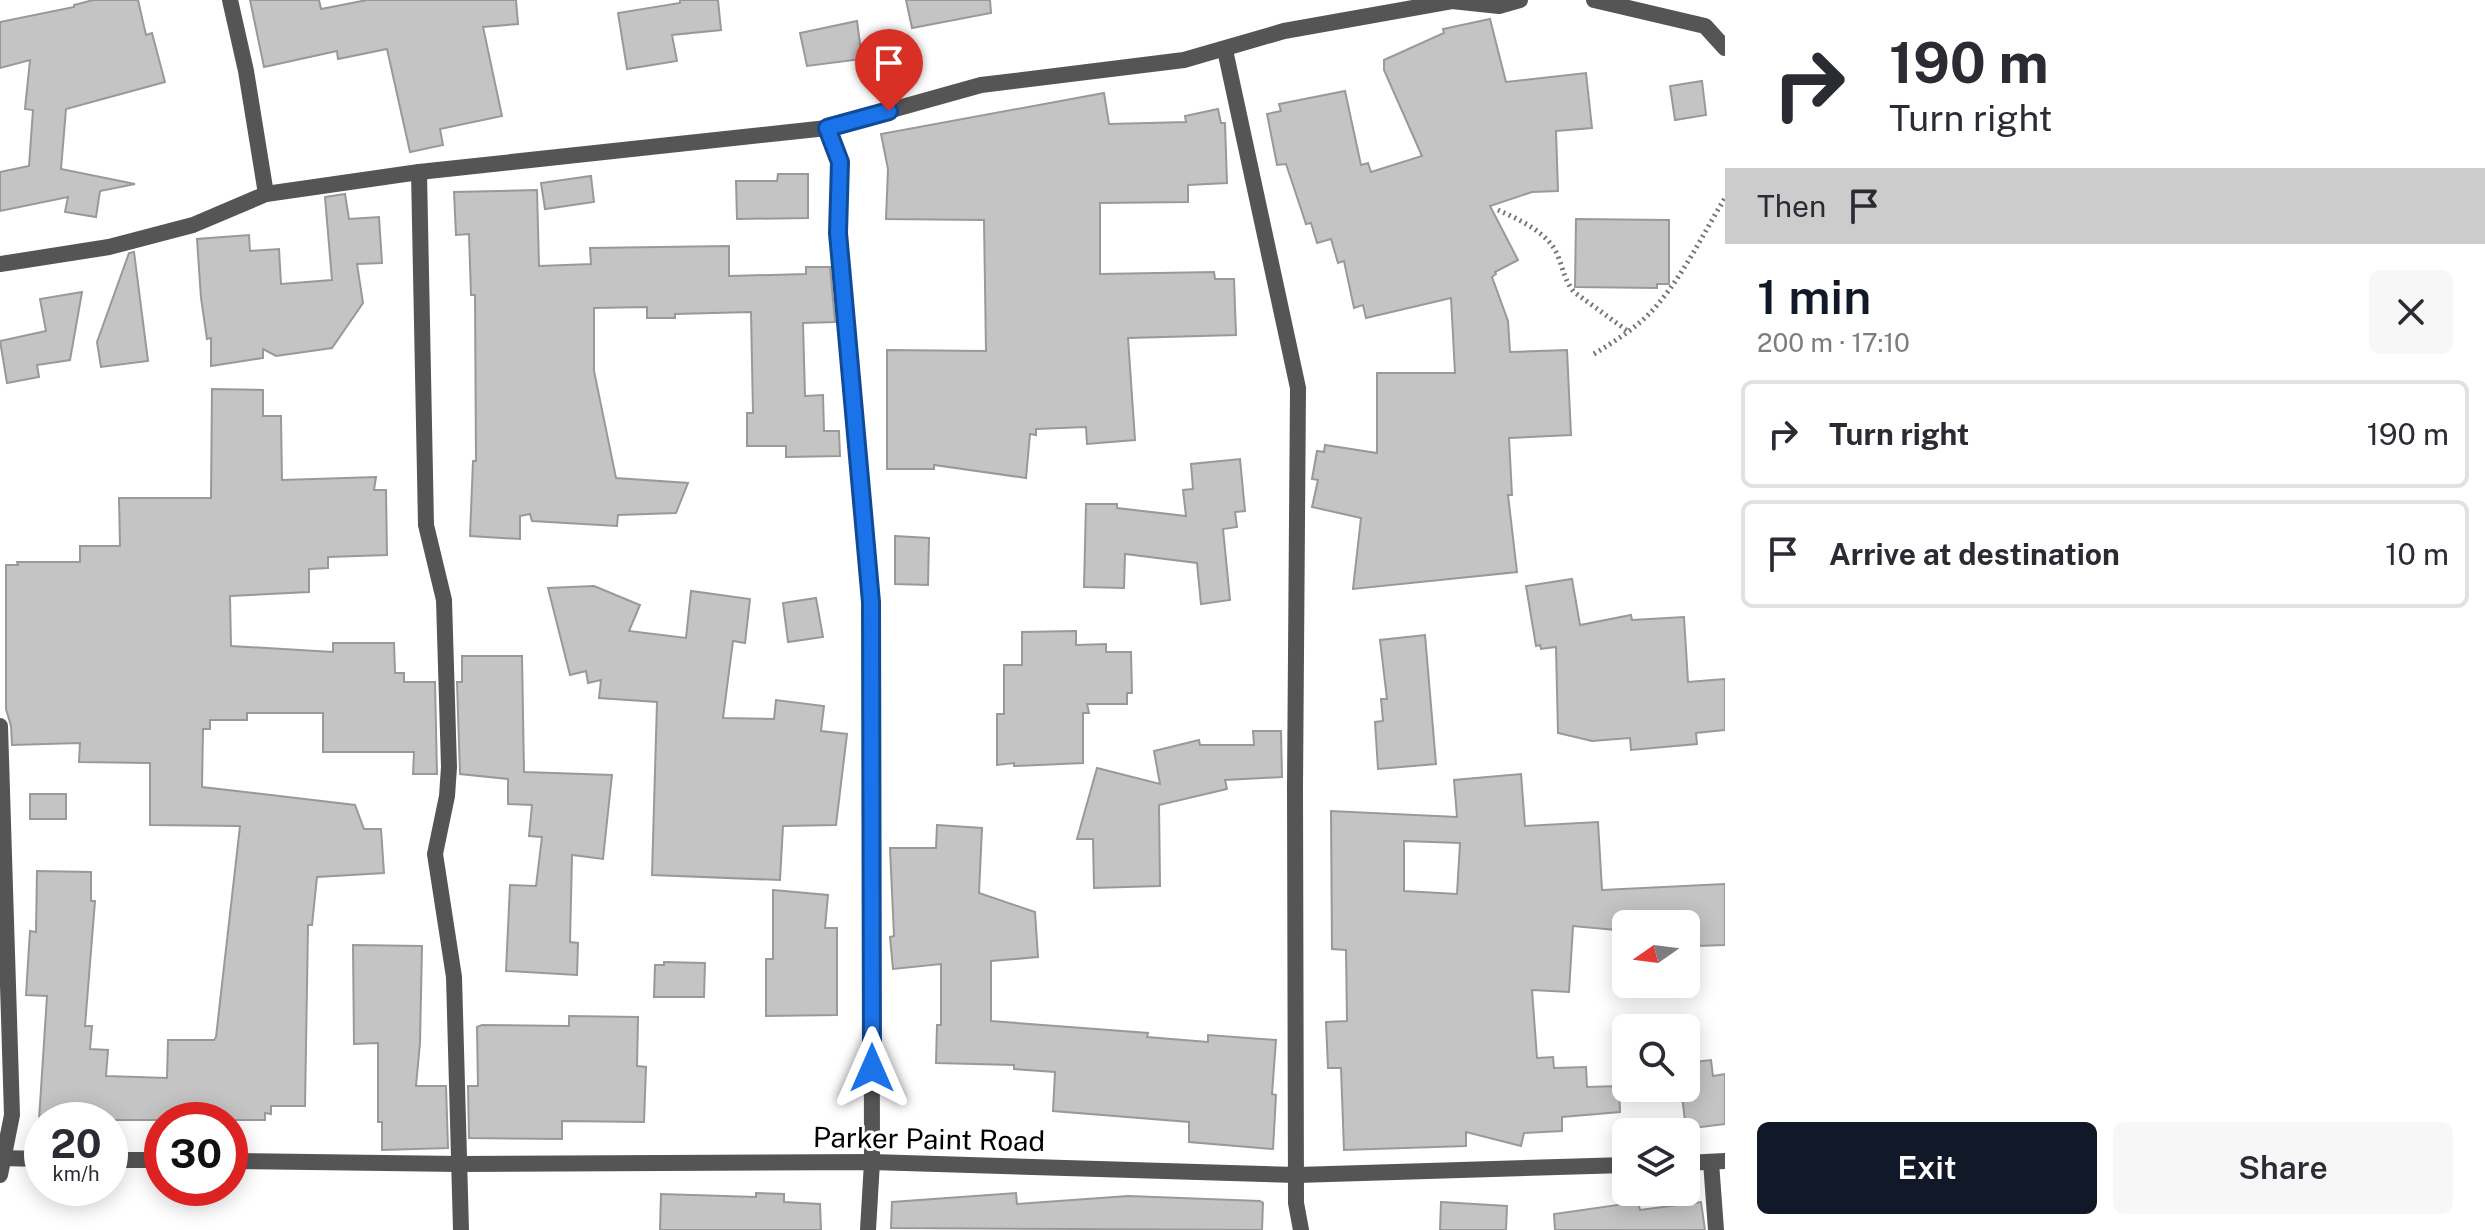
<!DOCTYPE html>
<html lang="en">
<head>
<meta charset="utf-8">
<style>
  :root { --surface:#fff; --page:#f7f7f7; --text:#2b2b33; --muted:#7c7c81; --line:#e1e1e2; --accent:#111827 }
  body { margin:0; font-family:"Public Sans",sans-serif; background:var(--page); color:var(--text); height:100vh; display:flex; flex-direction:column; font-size:30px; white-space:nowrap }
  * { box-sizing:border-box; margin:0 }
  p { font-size:26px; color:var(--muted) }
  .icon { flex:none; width:44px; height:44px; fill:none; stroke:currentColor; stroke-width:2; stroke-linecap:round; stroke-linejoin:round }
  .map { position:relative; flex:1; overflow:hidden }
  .sheet { display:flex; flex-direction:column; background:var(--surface); width:760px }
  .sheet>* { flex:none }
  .hud { background:#fff; color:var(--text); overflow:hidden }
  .needle { width:52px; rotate:256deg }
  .tools { position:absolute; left:1612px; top:910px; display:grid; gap:16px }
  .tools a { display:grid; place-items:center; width:88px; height:88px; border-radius:12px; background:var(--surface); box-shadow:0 4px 20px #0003; font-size:40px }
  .speed { position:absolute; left:24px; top:1102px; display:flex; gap:16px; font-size:40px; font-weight:700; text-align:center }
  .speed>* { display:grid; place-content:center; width:104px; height:104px; border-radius:50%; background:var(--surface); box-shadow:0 4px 20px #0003; line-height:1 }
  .speed small { font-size:20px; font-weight:400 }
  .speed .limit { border:12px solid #d22; background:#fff; color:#111 }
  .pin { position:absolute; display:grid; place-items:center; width:68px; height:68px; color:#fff; margin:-82px -34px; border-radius:50% 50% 50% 0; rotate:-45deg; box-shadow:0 0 8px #0007 }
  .pin .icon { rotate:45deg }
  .me { position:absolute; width:88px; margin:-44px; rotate:0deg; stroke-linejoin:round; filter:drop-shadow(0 0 6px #0008) }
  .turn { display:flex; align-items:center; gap:28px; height:168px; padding:0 32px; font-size:36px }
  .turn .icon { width:104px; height:104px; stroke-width:2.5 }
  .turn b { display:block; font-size:56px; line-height:68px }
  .then { display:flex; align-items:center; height:76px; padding:0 32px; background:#0003; gap:16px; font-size:30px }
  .round { display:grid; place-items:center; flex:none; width:84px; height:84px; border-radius:12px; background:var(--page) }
  .head { display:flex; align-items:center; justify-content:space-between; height:136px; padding:0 32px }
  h1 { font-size:48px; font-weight:600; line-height:60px; color:var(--accent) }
  .button { display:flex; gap:16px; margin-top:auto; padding:16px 32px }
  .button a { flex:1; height:92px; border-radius:12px; background:var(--accent); color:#fff; font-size:32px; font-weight:600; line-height:92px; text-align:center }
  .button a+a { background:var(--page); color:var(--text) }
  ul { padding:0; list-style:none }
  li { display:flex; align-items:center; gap:24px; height:108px; margin:0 16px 12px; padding:0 16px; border:4px solid var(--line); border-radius:12px }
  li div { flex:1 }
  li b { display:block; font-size:30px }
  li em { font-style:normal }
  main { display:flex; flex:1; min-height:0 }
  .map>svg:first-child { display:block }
  .building { fill:#c4c4c4; stroke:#999; stroke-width:2; fill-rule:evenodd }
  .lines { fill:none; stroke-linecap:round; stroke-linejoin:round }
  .path { stroke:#777; stroke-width:5; stroke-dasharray:2 4; stroke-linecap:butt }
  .street { stroke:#555; stroke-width:16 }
  .route-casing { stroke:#114b97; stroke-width:20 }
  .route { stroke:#1a73e8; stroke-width:14 }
  .labels { text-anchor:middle; stroke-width:6; stroke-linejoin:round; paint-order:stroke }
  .street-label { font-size:28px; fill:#000; stroke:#fff }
</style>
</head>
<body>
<main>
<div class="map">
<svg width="1725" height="1230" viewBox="0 0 1725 1230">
  <rect width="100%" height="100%" fill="#fff"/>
  <!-- building -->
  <g class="building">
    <polygon points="93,0 138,0 146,35 152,33 165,82 66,109 61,169 135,184 100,191 96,217 65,212 68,197 0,211 0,172 29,166 33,110 25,109 30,60 0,68 0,22 74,7 74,5"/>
    <polygon points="250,0 319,0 321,9 367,0 516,0 518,24 483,27 502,116 440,129 443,145 410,152 387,49 338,59 337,51 264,67"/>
    <polygon points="680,0 718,0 721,30 672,35 677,61 627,69 618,13 680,3"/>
    <polygon points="906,0 990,0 991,13 912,28"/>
    <polygon points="1490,19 1506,82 1586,73 1592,128 1556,131 1558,191 1532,192 1490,206 1518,260 1495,272 1496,274 1492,277 1508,321 1510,352 1567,350 1571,435 1509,438 1512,495 1508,495 1517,572 1353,589 1361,518 1312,507 1318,480 1312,479 1317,451 1324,452 1325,445 1377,453 1377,373 1455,373 1451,298 1366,318 1363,305 1354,308 1344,261 1338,263 1331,239 1317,243 1311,223 1306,224 1286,164 1277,165 1267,114 1281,111 1279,104 1345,91 1361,165 1368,163 1371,172 1422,156 1384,70 1384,60 1444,33 1443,29"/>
    <polygon points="857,21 862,59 807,66 800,33"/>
    <polygon points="1702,81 1706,115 1675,120 1670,86"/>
    <polygon points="1104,93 1109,124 1186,122 1185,116 1218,109 1221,123 1225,123 1227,183 1188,185 1188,202 1100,203 1100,274 1214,272 1215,279 1234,279 1236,335 1128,338 1135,440 1087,444 1086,427 1036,429 1036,435 1030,434 1026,478 934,465 934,469 887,469 887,350 986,351 984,220 886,219 888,169 881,134"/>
    <polygon points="778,174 808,174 808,218 737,219 736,181 777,181"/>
    <polygon points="591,176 594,202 545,209 541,183"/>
    <polygon points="537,190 539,266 591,264 590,248 729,246 729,276 806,274 806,267 830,267 835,322 803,323 805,396 823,395 824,431 839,431 840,456 786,457 786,446 747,446 747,413 753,413 751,312 675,314 675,318 647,318 647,307 594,308 594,371 616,478 688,483 676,513 618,515 617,526 532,521 530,514 520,516 520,539 470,536 473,461 476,461 475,295 471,295 469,234 456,235 454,192"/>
    <polygon points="345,194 349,219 379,217 382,263 357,264 363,303 332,348 276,356 263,349 263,358 211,366 211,338 207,339 201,298 197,239 249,235 250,251 279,249 281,284 332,280 325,197"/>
    <polygon points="1576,219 1669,220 1669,284 1657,284 1657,288 1575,287"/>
    <polygon points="134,252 148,361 101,367 97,342 129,253"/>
    <polygon points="82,292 70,360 37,365 39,377 7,383 0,341 46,331 40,299"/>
    <polygon points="212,389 263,390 263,416 281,416 282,480 376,477 374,490 386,490 387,555 328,557 328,568 309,569 309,592 230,596 231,646 333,652 333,643 394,643 395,673 404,673 404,682 435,682 437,774 413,774 414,752 323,752 323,713 247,713 247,720 210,720 210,729 203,729 202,787 355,805 364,829 381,829 384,873 317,877 312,925 308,925 305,1106 271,1106 271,1114 265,1113 265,1120 39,1120 47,996 26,995 30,931 36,932 37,871 91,872 91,901 95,901 85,1026 92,1026 90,1049 108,1050 106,1076 167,1078 168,1040 214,1040 216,1037 240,826 150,825 150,763 79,762 80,743 12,745 11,726 6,709 6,565 18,565 17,562 80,562 80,546 120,546 119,498 211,498"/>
    <polygon points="1240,459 1245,511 1235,512 1237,527 1223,529 1230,600 1201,604 1197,563 1125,554 1124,588 1084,587 1086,504 1117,504 1117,508 1186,516 1183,490 1193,489 1191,464"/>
    <polygon points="895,536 929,538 928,585 895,584"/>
    <polygon points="1572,579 1580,625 1631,615 1632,620 1684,617 1688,682 1725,679 1725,730 1696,733 1697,744 1631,750 1630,738 1592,741 1558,733 1556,647 1541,649 1540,645 1536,646 1526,586"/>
    <polygon points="594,586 640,605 629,631 686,638 691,591 750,599 745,643 733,641 723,718 774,719 776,700 824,706 821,731 847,734 836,825 783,826 780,880 652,875 657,702 599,698 601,680 588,683 586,671 570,675 548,588"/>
    <polygon points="816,598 823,637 788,642 783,603"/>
    <polygon points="1076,631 1076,645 1106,644 1106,652 1131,652 1132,693 1127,693 1127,704 1087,704 1089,713 1083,713 1083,763 1014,766 1014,763 997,765 997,714 1004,714 1004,665 1022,665 1022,632"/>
    <polygon points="1425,635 1436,764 1378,769 1375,722 1383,721 1381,699 1387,699 1380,640"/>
    <polygon points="462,656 522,656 524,772 612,775 603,859 572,855 570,942 578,943 577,975 506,971 510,885 536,886 542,837 529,836 532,805 508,804 508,779 460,774 457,682 462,682"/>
    <polygon points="1253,731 1281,731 1282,777 1225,780 1227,789 1159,805 1160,886 1094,888 1093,839 1077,839 1097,768 1160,784 1154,751 1199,740 1200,745 1254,745"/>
    <path d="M 1521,774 L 1525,826 L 1598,822 L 1602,890 L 1725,884 L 1725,945 L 1696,946 L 1695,930 L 1686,931 L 1686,924 L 1626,924 L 1626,931 L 1573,926 L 1569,992 L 1532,990 L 1537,1058 L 1553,1057 L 1554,1068 L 1586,1067 L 1587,1087 L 1619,1086 L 1620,1112 L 1562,1117 L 1562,1131 L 1524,1133 L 1521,1146 L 1466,1132 L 1466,1146 L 1344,1150 L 1341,1068 L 1328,1068 L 1326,1022 L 1347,1021 L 1346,950 L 1332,949 L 1331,811 L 1457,817 L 1454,780 ZM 1404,841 L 1460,843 L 1457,894 L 1404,891 Z"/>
    <rect x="30" y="794" width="36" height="25"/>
    <polygon points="937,825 982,828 979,893 1035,912 1038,957 991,961 991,1021 1148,1033 1147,1037 1208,1042 1208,1035 1276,1040 1272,1094 1276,1095 1273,1149 1189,1142 1189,1122 1053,1111 1055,1072 1014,1069 1014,1065 936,1063 937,1025 941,1025 941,964 893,969 890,937 894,936 890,848 936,848"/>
    <polygon points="773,890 828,895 825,928 837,928 837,1015 766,1016 766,959 773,959"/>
    <polygon points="353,945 422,946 420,1043 416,1086 446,1086 448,1148 382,1150 382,1122 378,1122 378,1043 354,1044"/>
    <polygon points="664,962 705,963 704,997 654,997 655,965 664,965"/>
    <polygon points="569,1016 638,1017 637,1066 646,1067 644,1122 562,1121 562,1139 469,1138 468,1086 478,1086 477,1027 482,1025 569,1026"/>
    <polygon points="1711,1060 1713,1076 1725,1074 1725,1124 1686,1129 1681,1088 1686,1088 1686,1063"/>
    <polygon points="756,1193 784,1194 784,1202 820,1204 821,1230 660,1230 661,1194 756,1197"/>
    <polygon points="1016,1193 1017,1204 1128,1196 1260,1201 1263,1203 1262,1230 891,1228 892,1202"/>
    <polygon points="1441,1202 1507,1206 1506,1230 1440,1230"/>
    <polygon points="1638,1202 1640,1210 1701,1202 1705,1230 1555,1230 1554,1214"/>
  </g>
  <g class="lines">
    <!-- path -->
    <g class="path">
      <path d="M 1498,210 C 1520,220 1549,233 1558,256 C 1563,269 1565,281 1574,292 L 1629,332"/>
      <path d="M 1594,354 C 1617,340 1641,325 1658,304 C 1685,272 1703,234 1725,198"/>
    </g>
    <!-- street -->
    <g class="street">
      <polyline points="230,0 246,71 266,194"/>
      <polyline points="1594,0 1705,26 1725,48"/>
      <polyline points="1225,50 1298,388 1295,787 1296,1203 1301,1230"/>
      <polyline points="827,128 840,162 838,233 871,602 872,1162 868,1230"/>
      <polyline points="419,172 426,525 444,600 449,767 447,796 435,854 454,977 461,1230"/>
      <polyline points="0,264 109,247 193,225 266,194 419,172 827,128 981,85 1184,60 1284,31 1452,1 1499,6 1520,0"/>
      <polyline points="0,726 12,1115 0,1175"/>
      <polyline points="0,1158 42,1159"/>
      <polyline points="110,1160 162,1160"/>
      <polyline points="230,1161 459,1164 872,1162 1297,1175 1626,1165"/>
      <polyline points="1711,1162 1716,1230"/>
      <polyline points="1686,1163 1725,1161"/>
    </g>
  </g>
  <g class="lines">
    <defs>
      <polyline id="route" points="872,1068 871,602 838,233 840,162 827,128 889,111"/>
    </defs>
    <!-- route casing -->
    <use href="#route" class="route-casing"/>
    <!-- route -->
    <use href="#route" class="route"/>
  </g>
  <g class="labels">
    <!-- street labels -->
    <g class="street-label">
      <text transform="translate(929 1139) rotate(1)" y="10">Parker Paint Road</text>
    </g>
  </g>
</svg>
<div class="tools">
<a><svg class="needle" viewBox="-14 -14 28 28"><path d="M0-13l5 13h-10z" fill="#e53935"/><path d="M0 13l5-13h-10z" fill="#7c7c81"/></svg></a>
<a><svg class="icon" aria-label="search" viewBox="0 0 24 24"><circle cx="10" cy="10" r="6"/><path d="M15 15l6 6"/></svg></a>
<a><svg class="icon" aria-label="layers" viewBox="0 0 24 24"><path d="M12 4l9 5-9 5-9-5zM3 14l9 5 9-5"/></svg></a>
</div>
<div class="speed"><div>20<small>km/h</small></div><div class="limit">30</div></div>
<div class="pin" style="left:889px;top:111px;background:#d93025"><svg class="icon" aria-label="arrive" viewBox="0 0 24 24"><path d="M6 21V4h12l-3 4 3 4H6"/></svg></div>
<svg class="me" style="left:872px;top:1068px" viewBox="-20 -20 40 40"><path d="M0-17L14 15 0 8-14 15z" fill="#1a73e8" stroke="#fff" stroke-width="4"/></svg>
</div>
<section class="sheet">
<div class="hud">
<div class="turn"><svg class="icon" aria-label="right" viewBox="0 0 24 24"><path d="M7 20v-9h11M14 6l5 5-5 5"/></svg><div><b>190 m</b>Turn right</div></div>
<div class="then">Then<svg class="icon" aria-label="arrive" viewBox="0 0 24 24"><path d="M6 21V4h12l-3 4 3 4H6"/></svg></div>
</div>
<div class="head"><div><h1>1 min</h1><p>200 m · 17:10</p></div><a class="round"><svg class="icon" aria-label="close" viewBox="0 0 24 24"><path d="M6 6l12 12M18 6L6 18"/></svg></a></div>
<ul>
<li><svg class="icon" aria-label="right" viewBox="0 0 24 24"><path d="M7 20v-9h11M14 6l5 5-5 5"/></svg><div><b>Turn right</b></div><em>190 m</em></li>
<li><svg class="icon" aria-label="arrive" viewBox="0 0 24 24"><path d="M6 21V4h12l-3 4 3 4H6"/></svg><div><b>Arrive at destination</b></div><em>10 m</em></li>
</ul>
<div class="button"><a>Exit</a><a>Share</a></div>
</section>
</main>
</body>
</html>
